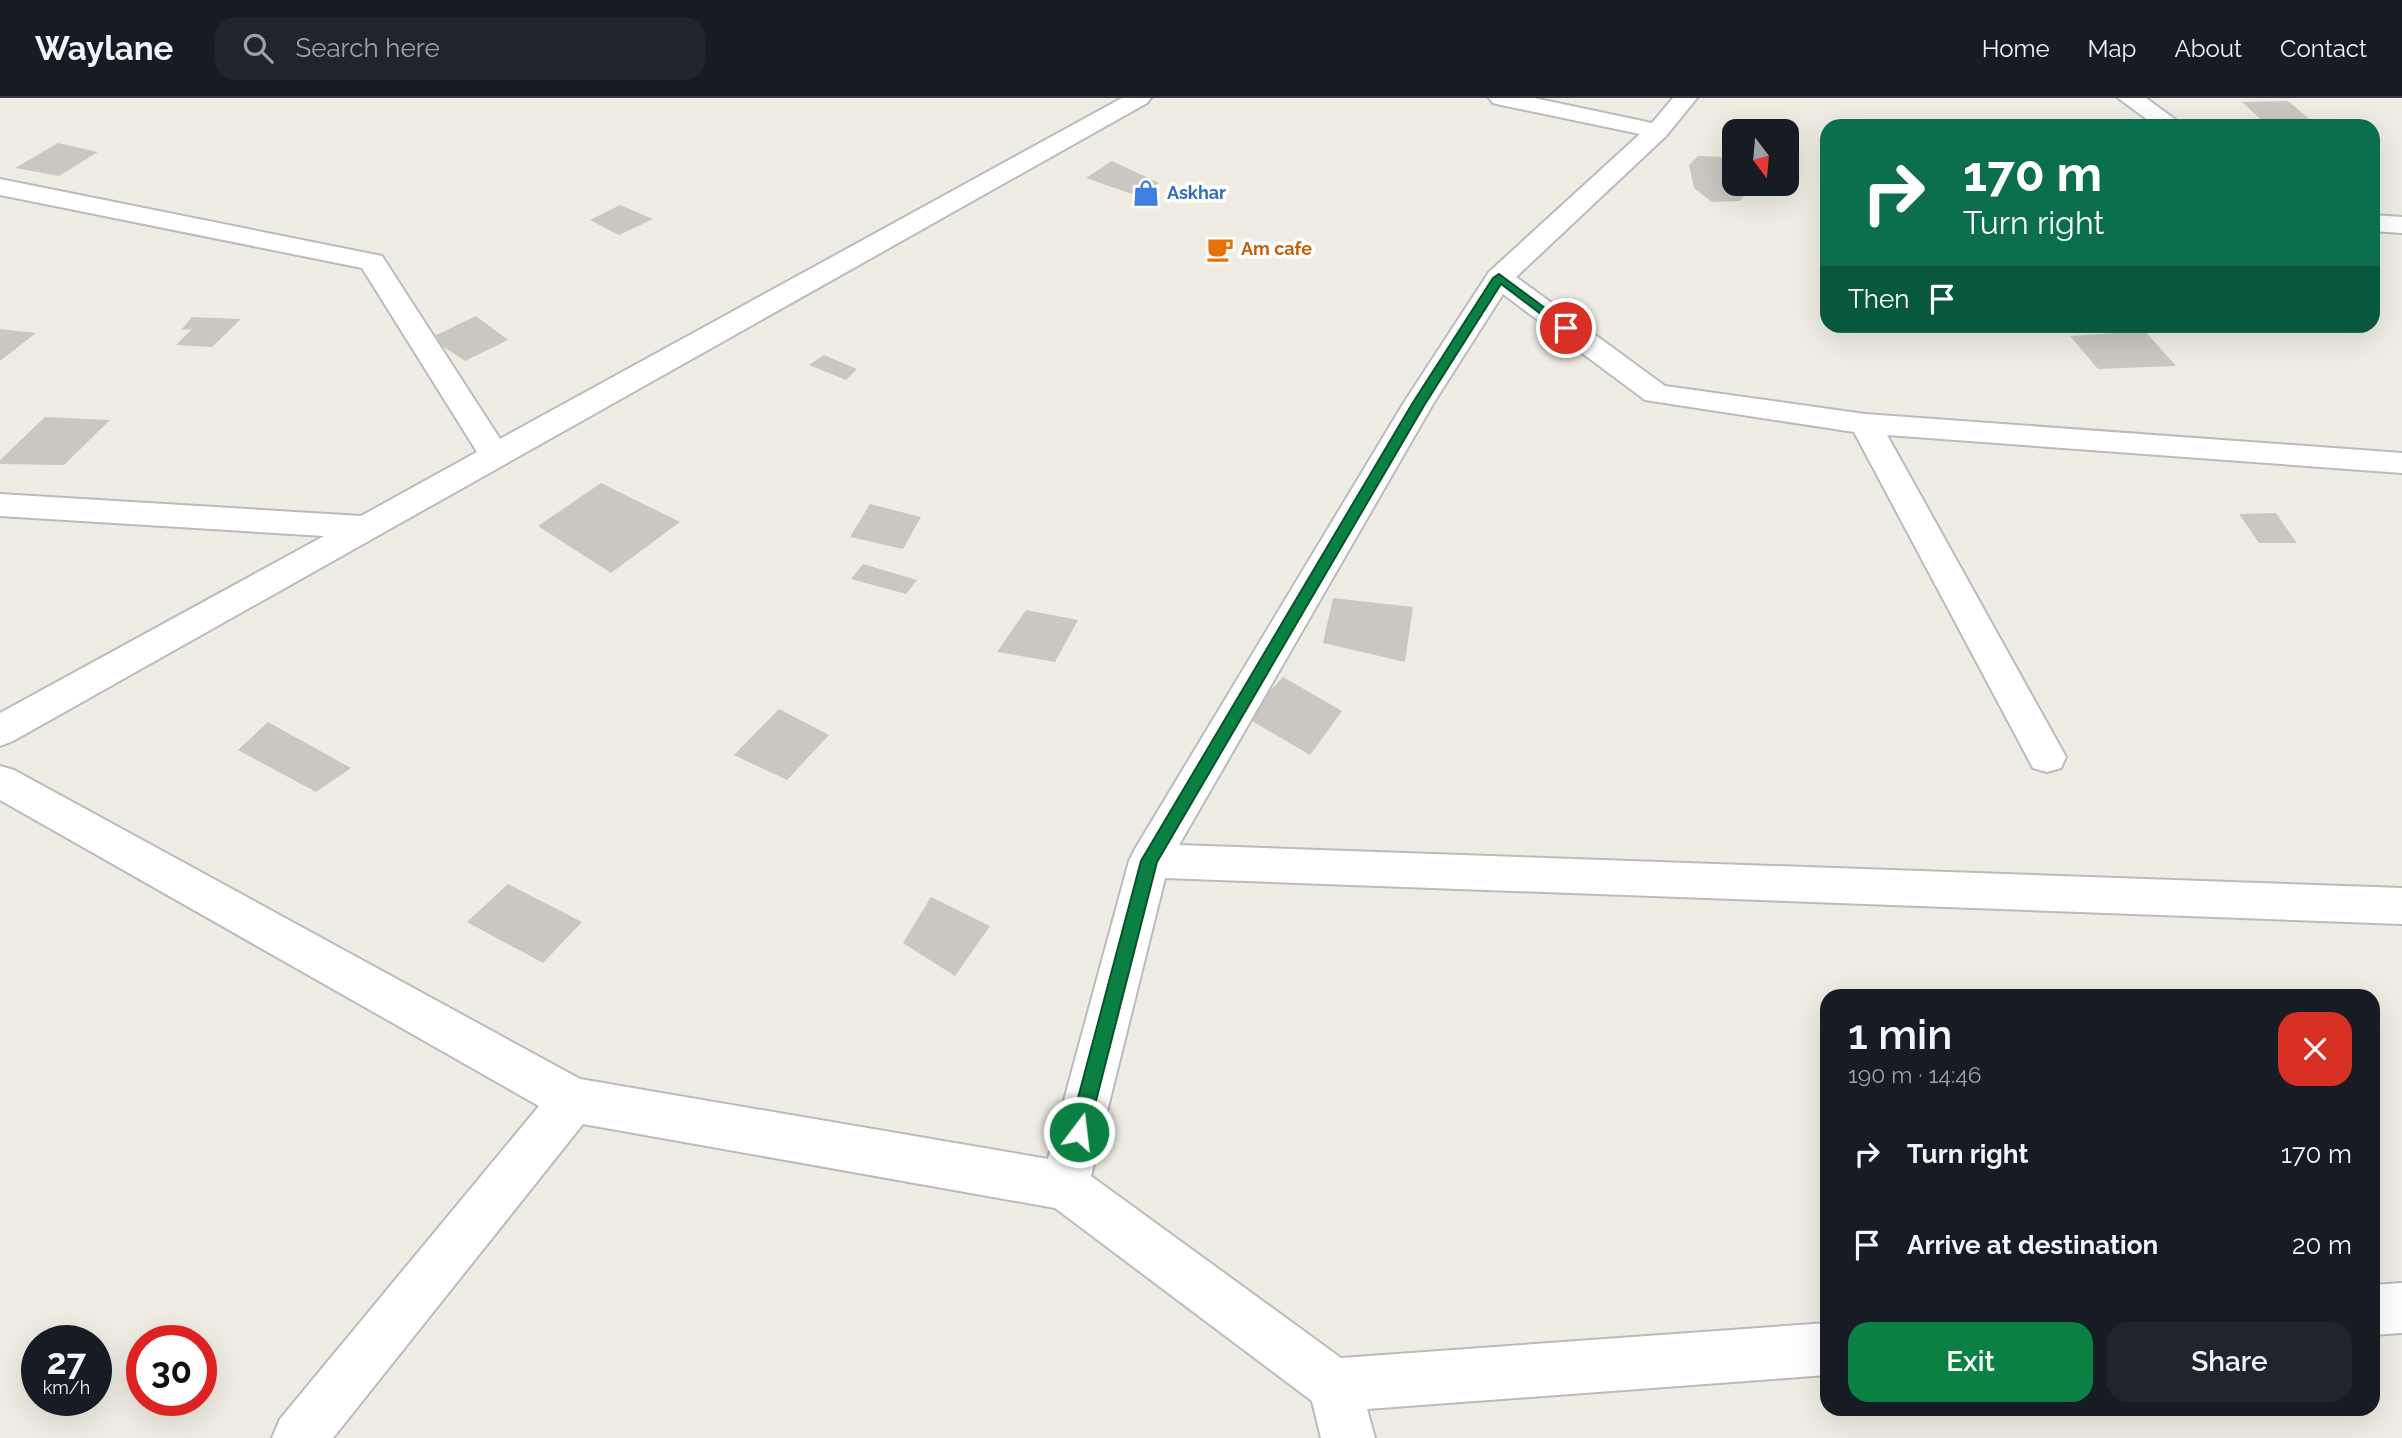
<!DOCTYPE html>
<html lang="en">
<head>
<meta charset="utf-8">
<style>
  :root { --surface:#171b24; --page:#20242c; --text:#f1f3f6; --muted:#9ea1a6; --line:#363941; --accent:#0b8043 }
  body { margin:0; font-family:Raleway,sans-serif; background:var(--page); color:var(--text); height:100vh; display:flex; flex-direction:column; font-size:26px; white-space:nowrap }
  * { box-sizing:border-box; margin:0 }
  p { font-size:23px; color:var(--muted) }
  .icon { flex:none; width:38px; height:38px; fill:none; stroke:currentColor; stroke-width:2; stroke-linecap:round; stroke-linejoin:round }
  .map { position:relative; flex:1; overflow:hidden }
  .details { position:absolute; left:1820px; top:891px; width:560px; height:427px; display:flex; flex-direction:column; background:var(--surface); border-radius:21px; box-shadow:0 7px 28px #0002 }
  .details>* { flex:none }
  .guide { position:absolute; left:1820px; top:21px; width:560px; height:214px; border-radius:21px; box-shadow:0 7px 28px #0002; background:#0b6e4f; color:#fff; overflow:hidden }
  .needle { width:46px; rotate:164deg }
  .controls { position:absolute; left:1722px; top:21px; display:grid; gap:14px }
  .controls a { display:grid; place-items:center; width:77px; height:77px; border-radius:14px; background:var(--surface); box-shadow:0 7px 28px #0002; font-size:35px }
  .speed { position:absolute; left:21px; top:1227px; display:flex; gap:14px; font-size:35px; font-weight:700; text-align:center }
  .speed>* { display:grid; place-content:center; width:91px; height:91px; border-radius:50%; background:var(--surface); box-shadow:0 7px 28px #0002; line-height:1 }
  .speed small { font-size:18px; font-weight:400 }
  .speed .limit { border:10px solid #d22; background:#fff; color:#111 }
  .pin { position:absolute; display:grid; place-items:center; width:60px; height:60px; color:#fff; margin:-30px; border:4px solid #fff; border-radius:50%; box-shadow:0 2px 7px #0007 }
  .me { position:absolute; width:77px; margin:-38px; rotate:15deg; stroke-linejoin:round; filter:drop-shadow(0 0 5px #0008) }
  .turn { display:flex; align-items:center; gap:24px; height:147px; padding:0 28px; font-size:32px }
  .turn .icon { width:91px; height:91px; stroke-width:2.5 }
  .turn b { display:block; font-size:49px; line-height:60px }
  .then { display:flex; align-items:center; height:66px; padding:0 28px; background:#0003; gap:14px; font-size:26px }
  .round { display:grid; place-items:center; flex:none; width:74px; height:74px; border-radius:21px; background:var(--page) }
  .head { display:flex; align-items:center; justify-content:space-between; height:119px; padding:0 28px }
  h1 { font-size:42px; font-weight:600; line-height:52px }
  .cta { display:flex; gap:14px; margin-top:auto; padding:14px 28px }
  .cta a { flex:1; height:80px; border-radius:21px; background:var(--accent); color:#fff; font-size:28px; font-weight:600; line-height:80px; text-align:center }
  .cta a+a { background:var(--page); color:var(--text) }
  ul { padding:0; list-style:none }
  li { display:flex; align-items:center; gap:21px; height:91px; padding:0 28px }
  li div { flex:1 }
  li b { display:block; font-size:26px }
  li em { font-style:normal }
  header { display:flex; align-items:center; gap:42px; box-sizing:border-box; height:98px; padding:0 35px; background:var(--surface); border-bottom:2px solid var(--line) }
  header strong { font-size:33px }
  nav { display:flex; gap:38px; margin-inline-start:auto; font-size:24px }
  .search { width:490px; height:63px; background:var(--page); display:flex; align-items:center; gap:18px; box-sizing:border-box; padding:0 24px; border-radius:21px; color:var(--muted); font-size:26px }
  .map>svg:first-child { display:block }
  .building { fill:#cac7c0 }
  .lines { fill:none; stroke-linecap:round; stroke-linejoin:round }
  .minor-casing { stroke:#b8bbc0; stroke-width:4 }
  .minor { fill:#fff; fill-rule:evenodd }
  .route { fill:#0b8043; stroke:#07532c; stroke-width:2 }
  .labels { text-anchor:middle; stroke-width:7; stroke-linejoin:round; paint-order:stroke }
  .far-shop-label { font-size:18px; font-weight:bold; fill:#366cbe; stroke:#fff; text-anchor:start }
  .far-food-label { font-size:18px; font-weight:bold; fill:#c56008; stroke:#fff; text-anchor:start }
</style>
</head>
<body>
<header>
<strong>Waylane</strong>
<div class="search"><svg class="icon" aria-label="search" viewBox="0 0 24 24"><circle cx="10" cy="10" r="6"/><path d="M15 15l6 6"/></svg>Search here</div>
<nav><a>Home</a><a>Map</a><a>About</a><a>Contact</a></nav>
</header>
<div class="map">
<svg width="2402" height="1340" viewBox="0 0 2402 1340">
  <rect width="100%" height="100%" fill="#efede3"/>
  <!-- building -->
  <g class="building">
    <polygon points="2288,3 2314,25 2268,28 2242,4"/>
    <polygon points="58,45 98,54 59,78 15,70"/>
    <polygon points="1698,58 1722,59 1734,70 1734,86 1741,86 1746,95 1740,103 1712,104 1694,90 1689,67"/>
    <polygon points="1112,63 1159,85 1138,98 1086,80"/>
    <polygon points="620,107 653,121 619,137 590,122"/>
    <polygon points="476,218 508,242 465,263 430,240"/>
    <polygon points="192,219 241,221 212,249 176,247 192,231 181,232"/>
    <polygon points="0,231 36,235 0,263"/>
    <polygon points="2145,233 2176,268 2098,271 2070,238"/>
    <polygon points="824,257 857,271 846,282 809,267"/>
    <polygon points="45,319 110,322 64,367 0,366 0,362"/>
    <polygon points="601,385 680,424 611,475 538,428"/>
    <polygon points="870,406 921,419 903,451 850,439"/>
    <polygon points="2276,415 2297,445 2259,445 2239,416"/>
    <polygon points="863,466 917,482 906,496 851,481"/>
    <polygon points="1333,500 1413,509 1405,564 1323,545"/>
    <polygon points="1026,512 1078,522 1055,564 997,554"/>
    <polygon points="1283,579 1342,613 1310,657 1245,619"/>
    <polygon points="779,611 829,637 787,682 734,657"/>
    <polygon points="268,624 351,670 316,694 238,652"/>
    <polygon points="508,786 582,824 543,865 467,824"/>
    <polygon points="931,799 990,828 955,878 903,845"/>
  </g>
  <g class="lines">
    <defs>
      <g id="minor">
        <polygon points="1122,0 1151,0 1147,5 13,643 0,648 0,615 324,438 0,418 0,396 361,418 477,354 362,170 0,97 0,81 382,158 500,341"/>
        <polygon points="1489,0 1534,0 1652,25 1673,0 1697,0 1666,38 1516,179 1665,288 1865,316 2402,355 2402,375 1887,337 2066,659 2061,670 2047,674 2033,670 1854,334 1645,302 1503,196 1433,306 1179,747 2402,790 2402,826 1165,780 1091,1078 1341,1260 1827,1225 1827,1277 1367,1311 1375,1340 1321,1340 1312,1303 1055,1110 583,1026 333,1340 272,1340 280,1321 539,1008 0,702 0,668 14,672 580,981 1048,1061 1129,763 1135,751 1403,306 1489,174 1640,36 1501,7 1493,5"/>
        <polygon points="2118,0 2146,0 2184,28 2156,28"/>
        <polygon points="2373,117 2402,119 2402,135 2373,133"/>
        <polygon points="2402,1185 2402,1235 2373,1237 2373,1187"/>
      </g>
    </defs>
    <!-- minor casing -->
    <use href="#minor" class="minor-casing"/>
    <!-- minor -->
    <use href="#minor" class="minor"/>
  </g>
  <!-- route -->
  <polygon class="route" points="1499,176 1572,230 1562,232 1501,186 1425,306 1157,764 1088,1034 1086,1040 1079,1043 1072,1040 1069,1034 1141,763 1412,306 1493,180"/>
  <!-- icons -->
  <defs>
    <symbol id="shop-bare" viewBox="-9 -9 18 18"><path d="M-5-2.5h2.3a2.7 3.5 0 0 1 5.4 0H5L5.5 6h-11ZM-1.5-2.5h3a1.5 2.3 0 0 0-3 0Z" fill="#3f7fe0" stroke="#fff" stroke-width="2.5" paint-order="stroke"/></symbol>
    <symbol id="cafe-bare" viewBox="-9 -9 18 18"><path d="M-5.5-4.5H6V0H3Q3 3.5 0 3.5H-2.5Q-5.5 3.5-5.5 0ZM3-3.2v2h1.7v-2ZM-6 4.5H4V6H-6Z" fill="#e8710a" stroke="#fff" stroke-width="2.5" paint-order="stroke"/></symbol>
  </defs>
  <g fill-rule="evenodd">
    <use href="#shop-bare" x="1127" y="76" width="38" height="38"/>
    <use href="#cafe-bare" x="1201" y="132" width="38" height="38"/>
  </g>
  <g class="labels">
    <!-- far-shop labels -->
    <g class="far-shop-label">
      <text x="1167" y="101">Askhar</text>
    </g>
    <!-- far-food labels -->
    <g class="far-food-label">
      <text x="1241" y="157">Am cafe</text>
    </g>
  </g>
</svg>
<div class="controls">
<a><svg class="needle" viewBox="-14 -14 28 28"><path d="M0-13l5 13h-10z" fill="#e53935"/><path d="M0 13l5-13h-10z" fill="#9ea1a6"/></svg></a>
</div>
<div class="speed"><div>27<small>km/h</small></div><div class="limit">30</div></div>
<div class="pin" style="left:1566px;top:230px;background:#d93025"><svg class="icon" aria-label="arrive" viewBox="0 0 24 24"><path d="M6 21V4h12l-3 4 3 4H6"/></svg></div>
<svg class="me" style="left:1079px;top:1034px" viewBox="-20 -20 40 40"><circle r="17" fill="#0b8043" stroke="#fff" stroke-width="3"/><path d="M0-11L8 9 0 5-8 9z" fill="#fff"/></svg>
<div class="guide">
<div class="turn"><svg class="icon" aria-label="right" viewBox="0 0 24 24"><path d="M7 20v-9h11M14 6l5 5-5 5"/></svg><div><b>170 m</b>Turn right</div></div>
<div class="then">Then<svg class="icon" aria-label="arrive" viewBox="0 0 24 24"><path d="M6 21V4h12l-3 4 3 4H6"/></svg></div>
</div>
<section class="details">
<div class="head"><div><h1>1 min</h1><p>190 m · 14:46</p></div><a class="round" style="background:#d93025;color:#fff"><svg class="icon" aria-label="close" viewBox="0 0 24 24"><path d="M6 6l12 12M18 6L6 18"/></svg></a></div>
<ul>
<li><svg class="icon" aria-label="right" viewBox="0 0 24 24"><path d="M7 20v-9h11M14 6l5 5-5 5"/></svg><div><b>Turn right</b></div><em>170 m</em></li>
<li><svg class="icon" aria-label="arrive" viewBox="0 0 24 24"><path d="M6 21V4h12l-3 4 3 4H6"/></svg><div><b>Arrive at destination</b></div><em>20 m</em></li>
</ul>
<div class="cta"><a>Exit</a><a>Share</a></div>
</section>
</div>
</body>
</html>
